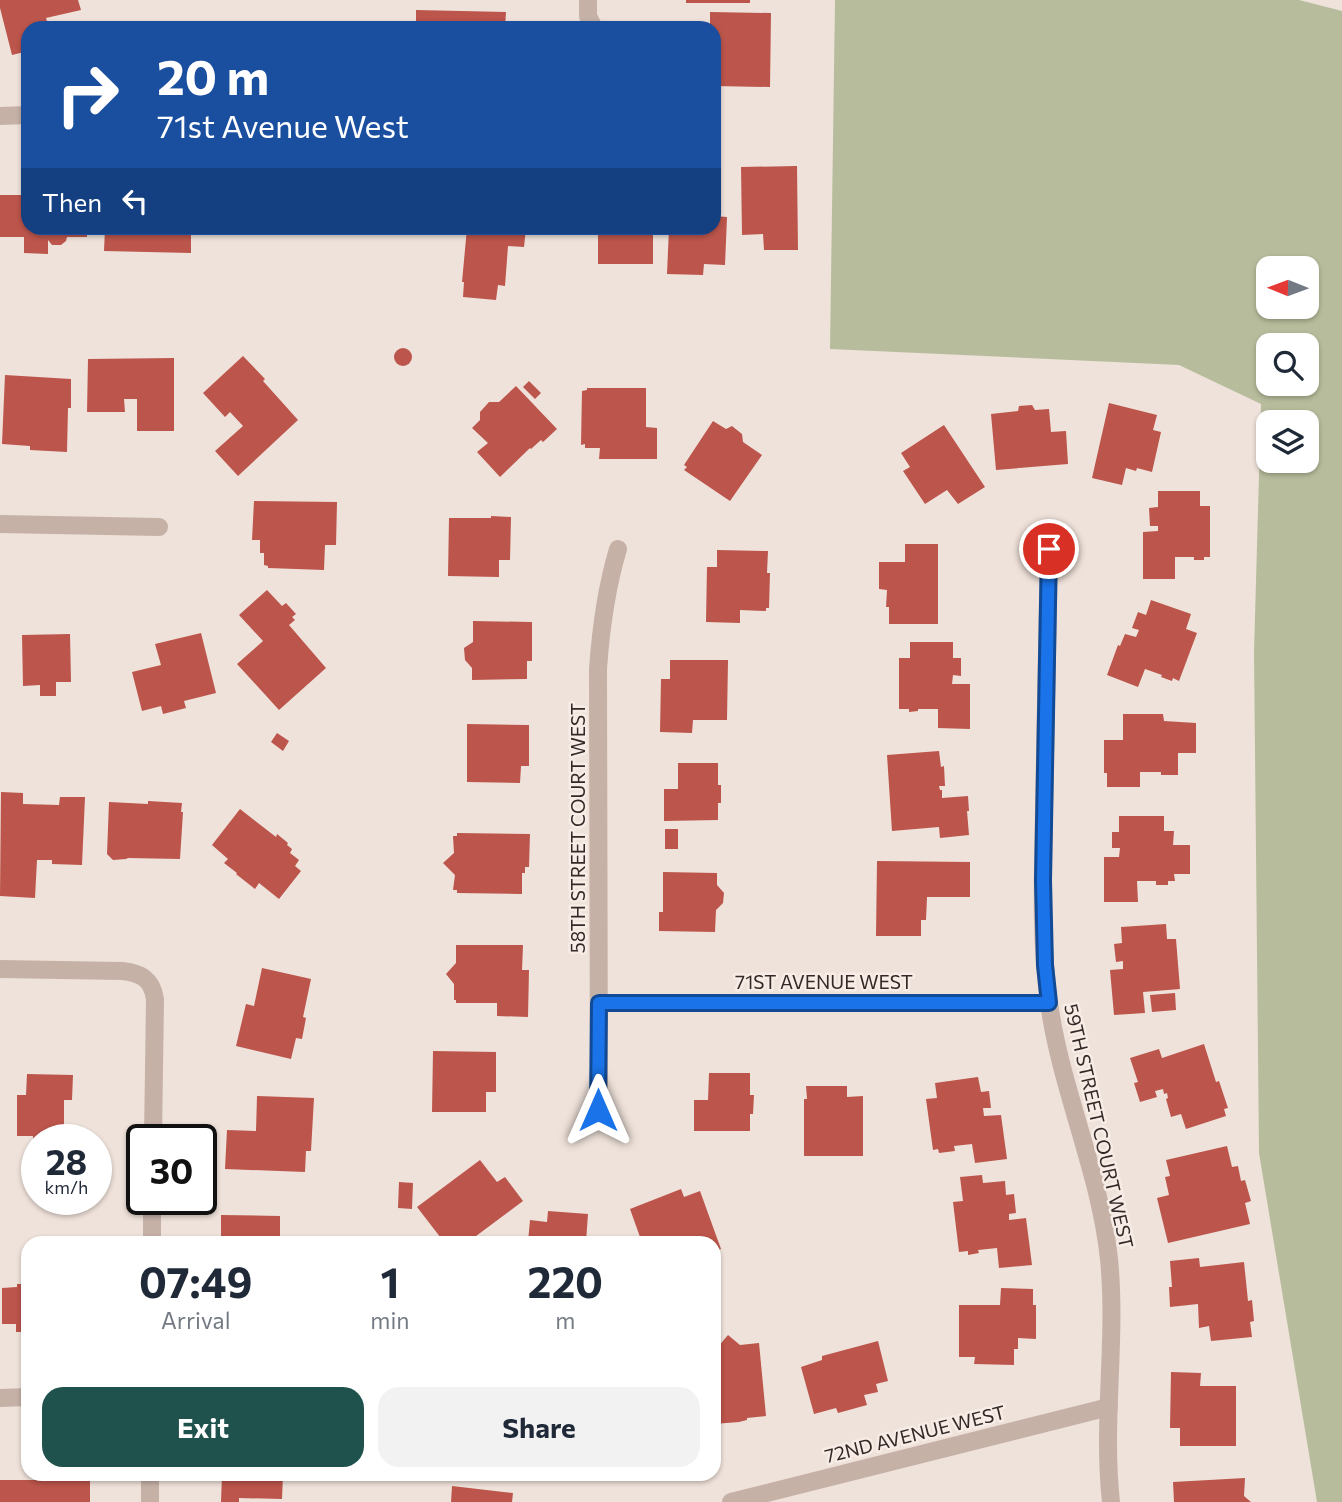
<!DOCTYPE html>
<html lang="en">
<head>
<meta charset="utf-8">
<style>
  :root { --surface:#fff; --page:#f2f2f3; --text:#1f2937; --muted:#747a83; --accent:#20524d }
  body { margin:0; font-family:Commissioner,sans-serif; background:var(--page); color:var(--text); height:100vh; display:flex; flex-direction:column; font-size:26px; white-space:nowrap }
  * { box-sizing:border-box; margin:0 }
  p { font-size:23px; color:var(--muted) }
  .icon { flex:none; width:38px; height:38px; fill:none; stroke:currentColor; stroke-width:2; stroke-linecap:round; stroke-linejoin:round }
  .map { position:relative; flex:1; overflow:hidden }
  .panel { position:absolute; left:21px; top:1236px; width:700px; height:245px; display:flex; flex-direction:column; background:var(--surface); border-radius:21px; box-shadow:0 2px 5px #0004 }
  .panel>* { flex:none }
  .top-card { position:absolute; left:21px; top:21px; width:700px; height:214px; border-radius:21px; box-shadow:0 2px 5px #0004; background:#1a4fa0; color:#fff; overflow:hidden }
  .needle { width:46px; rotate:271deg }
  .controls { position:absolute; left:1256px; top:256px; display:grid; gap:14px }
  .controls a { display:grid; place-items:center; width:63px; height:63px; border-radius:14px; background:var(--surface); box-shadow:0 2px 5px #0004; font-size:35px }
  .speed { position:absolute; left:21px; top:1124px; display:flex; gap:14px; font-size:35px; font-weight:700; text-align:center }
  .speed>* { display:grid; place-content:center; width:91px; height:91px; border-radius:50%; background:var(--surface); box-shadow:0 2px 5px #0004; line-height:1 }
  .speed small { font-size:18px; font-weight:400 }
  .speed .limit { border:4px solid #111; border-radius:10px; background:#fff; color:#111 }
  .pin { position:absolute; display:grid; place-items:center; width:60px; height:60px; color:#fff; margin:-30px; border:4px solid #fff; border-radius:50%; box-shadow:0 2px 7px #0007 }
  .me { position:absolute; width:77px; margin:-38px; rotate:0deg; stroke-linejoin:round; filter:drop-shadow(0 0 5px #0008) }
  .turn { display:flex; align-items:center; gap:24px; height:147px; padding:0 21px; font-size:32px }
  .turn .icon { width:91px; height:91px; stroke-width:2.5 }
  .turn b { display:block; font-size:49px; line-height:60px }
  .then { display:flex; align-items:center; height:66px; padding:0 21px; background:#0003; gap:14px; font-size:26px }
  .eta { display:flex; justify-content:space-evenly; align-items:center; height:119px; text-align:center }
  .eta b { font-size:42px; font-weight:700; line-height:49px }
  .action { display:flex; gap:14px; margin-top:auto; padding:14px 21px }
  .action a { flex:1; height:80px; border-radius:21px; background:var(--accent); color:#fff; font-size:28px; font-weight:700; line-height:80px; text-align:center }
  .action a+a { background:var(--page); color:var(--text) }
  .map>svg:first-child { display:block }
  .green { fill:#b7bd9c; fill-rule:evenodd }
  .building { fill:#bc554b }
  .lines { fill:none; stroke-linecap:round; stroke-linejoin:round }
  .street { stroke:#c6b1a7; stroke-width:18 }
  .route-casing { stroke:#114b97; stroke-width:18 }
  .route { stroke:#1a73e8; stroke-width:12 }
  .labels { text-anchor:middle; stroke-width:5; stroke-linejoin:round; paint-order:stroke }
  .street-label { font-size:19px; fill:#342927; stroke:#f7ede6 }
</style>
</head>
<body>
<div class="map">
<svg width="1342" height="1502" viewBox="0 0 1342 1502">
  <rect width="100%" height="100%" fill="#efe2da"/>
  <!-- green -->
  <path class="green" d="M 835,0 L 1299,0 L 1342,11 L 1342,1502 L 1317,1502 L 1259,1153 L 1254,652 L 1261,404 L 1179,365 L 830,349 ZM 1269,268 L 1307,268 L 1307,306 L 1269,306 ZM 1269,345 L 1307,345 L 1307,383 L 1269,383 ZM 1269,422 L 1307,422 L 1307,460 L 1269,460 Z"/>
  <!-- building -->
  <g class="building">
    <polygon points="0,0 78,0 81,10 46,18 49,28 28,28 28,51 12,55 0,8"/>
    <rect x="686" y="0" width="64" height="3"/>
    <polygon points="416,10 506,12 505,28 416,28"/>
    <polygon points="710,12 771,13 770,87 714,86 714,28 710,28"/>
    <polygon points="797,166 798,250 764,250 763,234 742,235 741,167"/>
    <polygon points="0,195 28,195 28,228 87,228 87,237 67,237 66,241 61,245 52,245 48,240 48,254 24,253 24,237 0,237"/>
    <polygon points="714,216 727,217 725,265 704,264 703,275 667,274 669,228 714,228"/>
    <polygon points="105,228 191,228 191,253 104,251"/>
    <polygon points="467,228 526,228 524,247 508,246 505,286 498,285 496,300 463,297 464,282 462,282"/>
    <rect x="598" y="228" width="55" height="36"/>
    <circle cx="403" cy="357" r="9"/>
    <polygon points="243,356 265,379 263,381 298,420 238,476 215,451 243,426 230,412 225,417 203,393"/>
    <polygon points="174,358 174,431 137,431 137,399 124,399 125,412 87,412 88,359"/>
    <polygon points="5,375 71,379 71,408 68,408 67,452 30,450 30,446 2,444"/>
    <polygon points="529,381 541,393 535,399 523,387"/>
    <polygon points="516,386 557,429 543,442 541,440 531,449 530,448 500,477 477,452 488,443 472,428 480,420 480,412 489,402 499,402"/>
    <polygon points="587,388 646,388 646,427 657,428 657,459 599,459 600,448 585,448 585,444 581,445 582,391 587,390"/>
    <polygon points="1109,403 1157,415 1153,430 1161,432 1152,472 1137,468 1136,471 1126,468 1122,485 1092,478"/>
    <polygon points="1032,405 1035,410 1049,409 1051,432 1066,431 1068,464 996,470 991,414 1018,411 1019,406"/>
    <polygon points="713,421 726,429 732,426 742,434 743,442 762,455 730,501 684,470 687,467 684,465"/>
    <polygon points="944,425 985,487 958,504 947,490 925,504 903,471 910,467 901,453"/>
    <polygon points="1158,491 1200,491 1200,506 1210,506 1210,557 1204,557 1204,560 1194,560 1194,557 1175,557 1175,579 1143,579 1143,532 1158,531 1158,526 1150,526 1149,508 1158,507"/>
    <polygon points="254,501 337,502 336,545 325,545 324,570 268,568 268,566 264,565 264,553 260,553 260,540 252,540"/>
    <polygon points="491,516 511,517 510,560 499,560 499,577 448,576 449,518 491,518"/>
    <polygon points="905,544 938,544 938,624 889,624 889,607 886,607 887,590 879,589 879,562 905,562"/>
    <polygon points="717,550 768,551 767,573 770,573 769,608 766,608 766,611 740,610 740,623 706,622 707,567 717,567"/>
    <polygon points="267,590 282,606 286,603 296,614 292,617 295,620 289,625 326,668 279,710 237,664 263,641 239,615"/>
    <polygon points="1151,600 1191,614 1186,629 1197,633 1179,681 1173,678 1172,681 1161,677 1162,675 1145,669 1138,687 1107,675 1118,645 1120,646 1125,634 1136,637 1139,630 1132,628 1138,612 1146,615"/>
    <polygon points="473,621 532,622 532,661 527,661 527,679 472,680 472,668 465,660 464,648 473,642"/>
    <polygon points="201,633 216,693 184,701 186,708 163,714 161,706 142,711 132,672 161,665 155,644"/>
    <polygon points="70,634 71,682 56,682 56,696 40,696 40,685 23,686 22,635"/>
    <polygon points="910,642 953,642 953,658 961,658 961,676 953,675 952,684 970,684 970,729 938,728 938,709 918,709 918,711 909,712 909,709 899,709 899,658 910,658"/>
    <polygon points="670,660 728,660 727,720 693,720 692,733 660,732 661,679 670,679"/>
    <polygon points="1123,714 1163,714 1164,721 1196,723 1196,753 1178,753 1178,775 1161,775 1161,772 1140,772 1140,787 1107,787 1107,773 1104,773 1104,740 1123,740"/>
    <polygon points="467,724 529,725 529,766 521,766 520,783 467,782"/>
    <polygon points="277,733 289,741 283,751 271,742"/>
    <polygon points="939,751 941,767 944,766 945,786 939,786 940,790 942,790 942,798 968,796 969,811 967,811 969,835 940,838 939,827 892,831 887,755"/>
    <polygon points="678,763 718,763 718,785 721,785 721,803 718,803 718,820 664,821 664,789 678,789"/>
    <polygon points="1,792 23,793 23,804 59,805 60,797 85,797 82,865 52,864 52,860 37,860 35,898 0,896"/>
    <polygon points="148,801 182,803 181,812 183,812 180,859 128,858 126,859 113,860 107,854 109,802 148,804"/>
    <polygon points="240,809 276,837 277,834 288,843 287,845 292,849 290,853 299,860 295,866 301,871 279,899 259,883 255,889 236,874 237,873 224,863 228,859 212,845"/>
    <polygon points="1119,816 1164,816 1164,831 1174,831 1173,845 1190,845 1190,874 1174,874 1175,881 1168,881 1168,885 1156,885 1156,881 1137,881 1138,902 1104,902 1104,857 1119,857 1120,848 1112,848 1112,832 1119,832"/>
    <rect x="665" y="829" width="13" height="20"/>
    <polygon points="457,833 530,834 529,867 525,867 525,873 522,873 522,894 457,893 457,890 453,890 455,875 443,863 454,853 453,836 457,836"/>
    <polygon points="877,861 970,862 970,897 927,897 926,920 921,920 921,936 876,936"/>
    <polygon points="663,872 717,873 717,885 724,893 723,903 716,910 715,932 659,931 659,912 663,912"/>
    <polygon points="1166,924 1167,939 1176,939 1180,989 1143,992 1145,1013 1114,1015 1110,970 1123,969 1123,961 1116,962 1114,944 1122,943 1121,927"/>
    <polygon points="456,945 523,945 522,970 529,970 528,1017 497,1016 497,1003 456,1003 456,1000 454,1000 454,984 446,974 456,963"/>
    <polygon points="262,968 311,979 303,1017 306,1018 302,1039 296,1038 291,1059 236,1046 246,1004 254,1006"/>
    <polygon points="1175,993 1176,1010 1152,1012 1150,995"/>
    <polygon points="1204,1044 1216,1082 1219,1081 1228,1108 1224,1109 1226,1116 1186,1129 1181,1114 1171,1117 1166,1099 1168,1098 1167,1093 1164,1094 1163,1089 1155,1091 1157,1097 1140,1102 1134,1083 1138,1082 1130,1058 1159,1049 1162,1058"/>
    <polygon points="433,1051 496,1052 496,1092 486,1092 486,1112 432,1112"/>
    <polygon points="709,1073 750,1073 750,1095 754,1095 753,1114 750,1114 750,1131 694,1131 694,1100 708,1100"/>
    <polygon points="27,1074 73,1075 72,1100 64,1100 64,1139 37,1139 37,1171 33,1171 33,1136 17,1136 17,1095 26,1095"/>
    <polygon points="978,1077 981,1092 989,1091 991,1108 983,1108 984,1116 1001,1115 1007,1159 975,1163 972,1144 954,1146 955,1151 939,1153 938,1149 933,1150 926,1099 937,1098 935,1083"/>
    <polygon points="806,1086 847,1086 847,1097 863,1096 863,1156 804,1156 804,1099 807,1099"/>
    <polygon points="257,1096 314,1098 311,1151 306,1151 305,1172 225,1169 227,1130 256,1131"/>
    <polygon points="1227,1146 1232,1167 1238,1166 1241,1181 1245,1180 1251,1201 1245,1203 1250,1224 1168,1243 1157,1198 1169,1195 1165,1177 1170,1176 1166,1160"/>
    <polygon points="480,1160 497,1182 505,1177 523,1201 468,1242 444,1242 417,1207"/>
    <polygon points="982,1175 983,1183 1005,1181 1006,1195 1014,1194 1016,1213 1009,1214 1009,1220 1026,1218 1032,1265 999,1268 997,1248 978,1250 979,1253 968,1255 968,1251 959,1252 953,1202 963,1201 960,1177"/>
    <polygon points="399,1182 413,1183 412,1209 398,1208"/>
    <polygon points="681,1189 684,1197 700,1191 721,1249 714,1252 714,1242 638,1242 637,1238 640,1237 630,1209"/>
    <polygon points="548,1211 588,1214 586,1242 528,1242 530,1220 547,1222"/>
    <polygon points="221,1215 280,1216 280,1239 282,1239 282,1242 221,1242"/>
    <polygon points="1199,1258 1200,1267 1244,1262 1248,1301 1252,1300 1254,1321 1250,1322 1252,1337 1211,1341 1209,1326 1199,1328 1198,1304 1170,1307 1169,1287 1172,1287 1170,1261"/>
    <polygon points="17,1284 28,1284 28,1332 16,1332 16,1324 2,1324 2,1288 17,1287"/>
    <polygon points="1001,1288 1033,1289 1033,1305 1036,1305 1036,1339 1018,1338 1018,1349 1014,1349 1014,1365 974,1364 975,1357 959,1357 959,1305 1000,1305"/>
    <polygon points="728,1335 740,1345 759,1343 766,1416 747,1418 747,1420 739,1422 714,1424 714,1348 717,1348"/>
    <polygon points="878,1341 888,1381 876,1384 878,1392 864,1395 867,1405 838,1413 836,1408 814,1414 801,1367 822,1360 822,1356"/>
    <polygon points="1171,1372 1201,1373 1200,1386 1236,1386 1236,1446 1180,1446 1180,1428 1170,1428"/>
    <polygon points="50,1474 90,1474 90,1502 0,1502 0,1480 50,1480"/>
    <polygon points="222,1474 283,1474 282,1499 239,1498 239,1502 221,1502"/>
    <polygon points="1245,1478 1244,1496 1251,1502 1174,1502 1173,1482"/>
    <polygon points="452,1486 513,1493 512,1502 451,1502"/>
  </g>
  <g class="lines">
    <!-- street -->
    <g class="street">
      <polyline points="588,0 588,16 594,28"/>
      <polyline points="0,116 28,115"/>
      <polyline points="0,524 159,527"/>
      <path d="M 1049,549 C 1047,635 1046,721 1044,808 C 1043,872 1040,938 1049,1003 C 1061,1090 1100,1172 1109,1259 C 1117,1340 1102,1422 1111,1502"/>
      <path d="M 0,969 L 122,971 C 141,973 152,979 155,999 L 153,1139"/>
      <polyline points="599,1003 1049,1003"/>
      <path d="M 599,1110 L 598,669 C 601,626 606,589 618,549"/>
      <polyline points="152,1242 152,1199"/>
      <polyline points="0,1398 28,1397"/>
      <polyline points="150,1502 150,1474"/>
      <polyline points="731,1502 1109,1407"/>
    </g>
  </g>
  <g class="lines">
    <defs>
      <polyline id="route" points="598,1110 599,1003 1049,1003 1045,965 1043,880 1049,549"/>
    </defs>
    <!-- route casing -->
    <use href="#route" class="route-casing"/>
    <!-- route -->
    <use href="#route" class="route"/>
  </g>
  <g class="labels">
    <!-- street labels -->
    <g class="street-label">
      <text transform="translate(578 828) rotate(-90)" y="7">58TH STREET COURT WEST</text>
      <text x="824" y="989">71ST AVENUE WEST</text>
      <text transform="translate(1099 1126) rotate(77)" y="7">59TH STREET COURT WEST</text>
      <text transform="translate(915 1434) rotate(-14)" y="7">72ND AVENUE WEST</text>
    </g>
  </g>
</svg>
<div class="controls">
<a><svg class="needle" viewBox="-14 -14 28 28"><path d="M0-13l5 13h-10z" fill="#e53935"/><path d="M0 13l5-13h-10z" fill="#747a83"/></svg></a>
<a><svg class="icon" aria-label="search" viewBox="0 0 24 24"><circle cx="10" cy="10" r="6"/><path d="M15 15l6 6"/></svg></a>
<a><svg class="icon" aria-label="layers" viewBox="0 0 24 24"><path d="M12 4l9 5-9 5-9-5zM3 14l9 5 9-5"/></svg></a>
</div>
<div class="speed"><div>28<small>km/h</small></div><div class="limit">30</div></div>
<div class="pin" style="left:1049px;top:549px;background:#d93025"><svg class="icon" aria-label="arrive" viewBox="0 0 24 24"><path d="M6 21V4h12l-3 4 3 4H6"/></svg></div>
<svg class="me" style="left:598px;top:1110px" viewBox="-20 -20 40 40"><path d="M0-17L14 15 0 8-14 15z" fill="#1a73e8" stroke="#fff" stroke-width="4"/></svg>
<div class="top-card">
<div class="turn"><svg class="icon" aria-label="right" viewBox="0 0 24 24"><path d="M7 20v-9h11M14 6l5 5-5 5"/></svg><div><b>20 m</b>71st Avenue West</div></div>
<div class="then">Then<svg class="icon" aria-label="left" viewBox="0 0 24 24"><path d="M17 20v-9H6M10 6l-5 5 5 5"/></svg></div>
</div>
<section class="panel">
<div class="eta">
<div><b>07:49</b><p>Arrival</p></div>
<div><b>1</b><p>min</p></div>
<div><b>220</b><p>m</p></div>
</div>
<div class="action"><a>Exit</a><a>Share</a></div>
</section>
</div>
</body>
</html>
